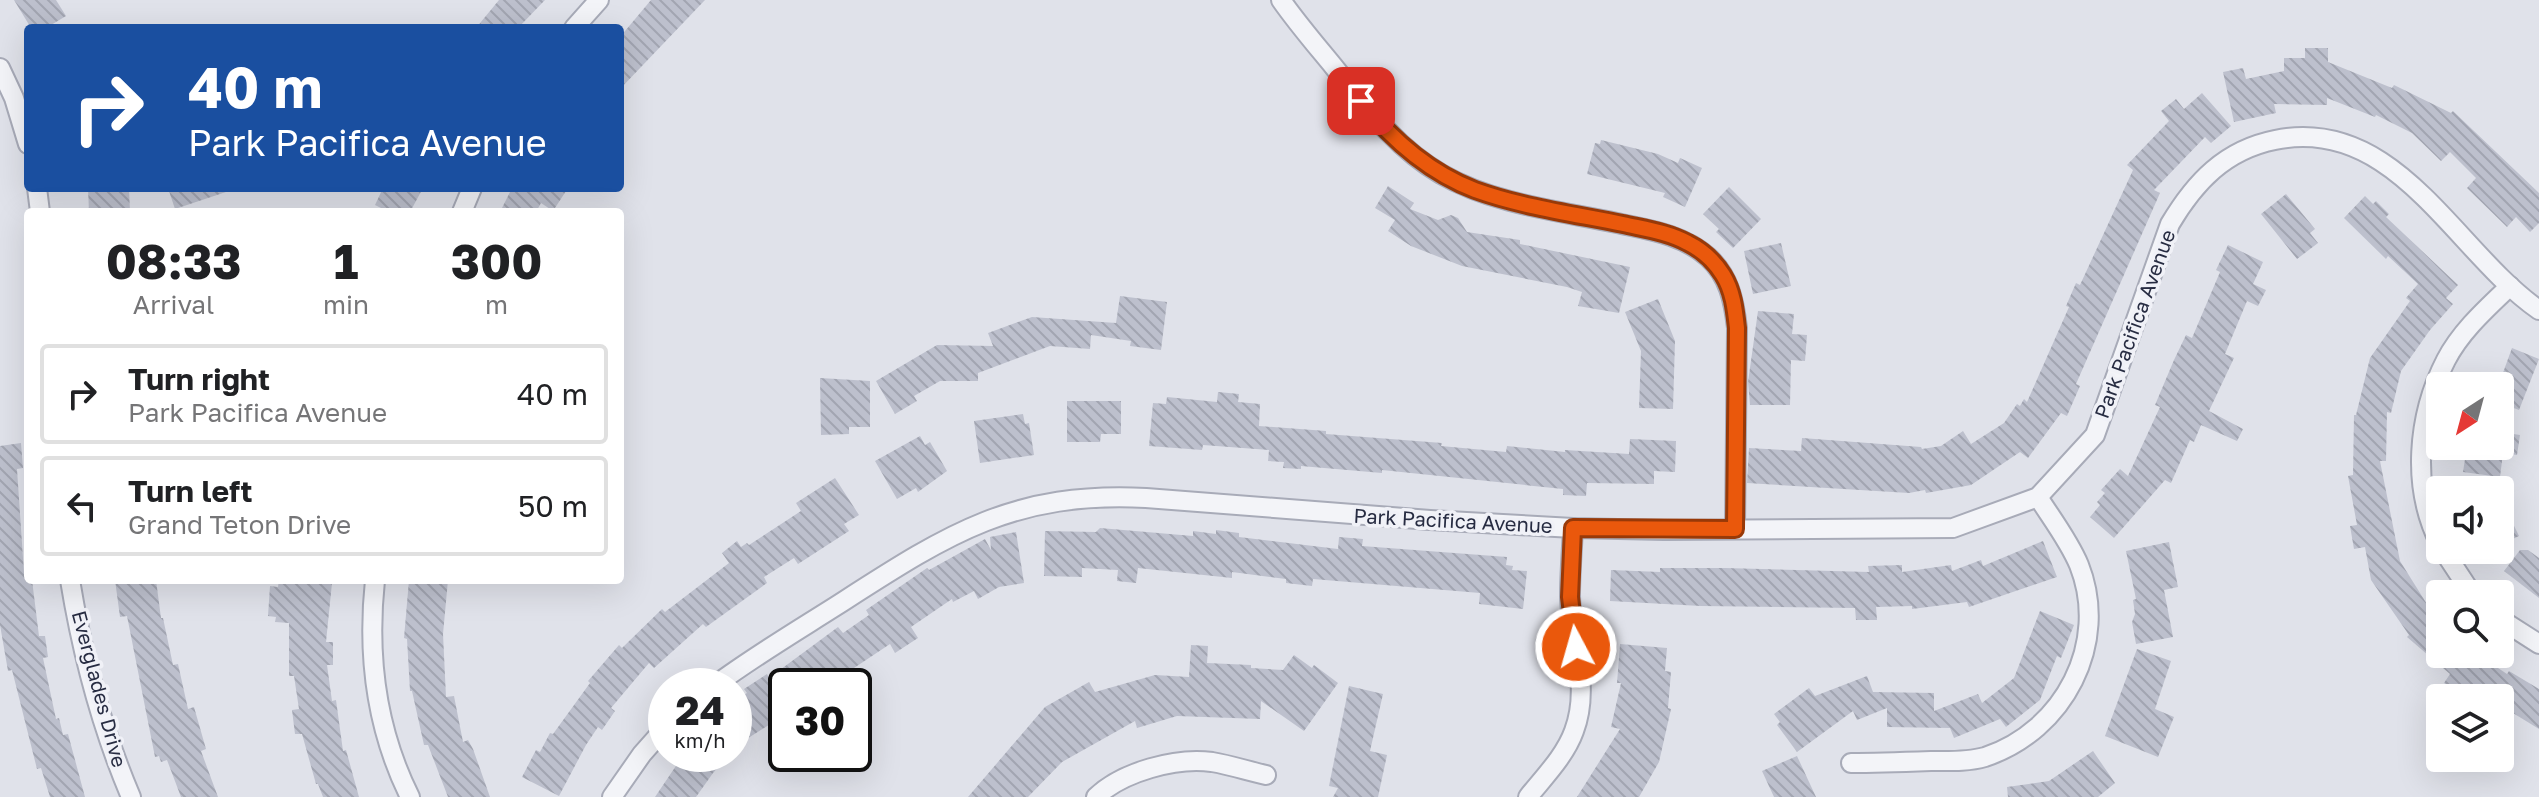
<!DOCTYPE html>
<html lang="en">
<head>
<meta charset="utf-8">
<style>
  :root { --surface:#fff; --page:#f2f2f2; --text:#202124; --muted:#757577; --line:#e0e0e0 }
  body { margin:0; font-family:"Golos Text",sans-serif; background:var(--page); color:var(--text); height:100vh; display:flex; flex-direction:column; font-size:30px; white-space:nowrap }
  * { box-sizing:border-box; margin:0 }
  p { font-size:26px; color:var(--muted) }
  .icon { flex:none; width:44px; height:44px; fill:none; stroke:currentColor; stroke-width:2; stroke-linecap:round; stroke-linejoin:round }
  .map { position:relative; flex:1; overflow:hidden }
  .details { position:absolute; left:24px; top:208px; width:600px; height:376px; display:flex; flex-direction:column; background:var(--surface); border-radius:8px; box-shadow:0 8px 32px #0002 }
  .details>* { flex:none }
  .hud { position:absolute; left:24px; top:24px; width:600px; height:168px; border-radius:8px; box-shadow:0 8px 32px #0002; background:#1a4fa0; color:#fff; overflow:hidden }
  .needle { width:52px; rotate:216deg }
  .tools { position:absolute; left:2426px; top:372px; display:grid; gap:16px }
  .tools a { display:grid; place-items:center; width:88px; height:88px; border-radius:8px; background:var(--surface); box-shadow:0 8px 32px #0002; font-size:40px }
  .speed { position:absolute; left:648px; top:668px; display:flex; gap:16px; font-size:40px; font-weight:700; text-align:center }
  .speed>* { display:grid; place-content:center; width:104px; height:104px; border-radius:50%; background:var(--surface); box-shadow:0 8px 32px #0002; line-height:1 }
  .speed small { font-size:20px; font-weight:400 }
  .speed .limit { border:4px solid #111; border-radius:12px; background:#fff; color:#111 }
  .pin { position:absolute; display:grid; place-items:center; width:68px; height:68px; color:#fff; margin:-34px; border-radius:16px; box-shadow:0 4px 12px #0006 }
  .me { position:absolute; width:88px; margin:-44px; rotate:354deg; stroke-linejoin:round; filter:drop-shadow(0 0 6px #0008) }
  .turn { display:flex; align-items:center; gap:28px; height:168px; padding:0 32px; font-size:36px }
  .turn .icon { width:104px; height:104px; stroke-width:2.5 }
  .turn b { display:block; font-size:56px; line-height:68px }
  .eta { display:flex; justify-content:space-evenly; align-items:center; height:136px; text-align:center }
  .eta b { font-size:48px; font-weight:700; line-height:56px }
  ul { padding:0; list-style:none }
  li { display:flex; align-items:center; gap:24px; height:100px; margin:0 16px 12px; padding:0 16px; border:4px solid var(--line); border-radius:8px }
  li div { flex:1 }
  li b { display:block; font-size:30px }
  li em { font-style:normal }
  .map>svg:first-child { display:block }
  .building { fill:url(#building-back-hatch) }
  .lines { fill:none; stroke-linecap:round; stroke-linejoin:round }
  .minor-casing { stroke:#a8abb8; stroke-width:22 }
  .minor { stroke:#f3f4f8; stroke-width:18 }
  .route-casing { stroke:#983908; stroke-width:20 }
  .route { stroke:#ea580c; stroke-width:14 }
  .labels { text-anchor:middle; stroke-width:7; stroke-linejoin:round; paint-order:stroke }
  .street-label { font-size:20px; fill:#272c42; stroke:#f0f1f7 }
</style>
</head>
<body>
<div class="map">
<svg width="2539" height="797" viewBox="0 0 2539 797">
  <defs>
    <pattern id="building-back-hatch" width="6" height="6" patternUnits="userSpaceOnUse" patternTransform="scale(2)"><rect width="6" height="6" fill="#bdc0cd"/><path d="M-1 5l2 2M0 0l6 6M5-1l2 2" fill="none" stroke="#a2a5b1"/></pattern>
  </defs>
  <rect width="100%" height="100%" fill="#e0e2ea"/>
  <!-- building -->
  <g class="building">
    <polygon points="14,0 56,0 66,16 46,28 31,28"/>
    <polygon points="499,0 545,0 518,28 476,28"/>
    <polygon points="651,0 705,0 620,89 620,37"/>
    <polygon points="2305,48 2328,48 2328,62 2392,88 2394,85 2451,113 2453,111 2539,193 2539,223 2530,232 2516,217 2507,227 2467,188 2476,178 2450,152 2441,161 2412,133 2376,115 2375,117 2327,98 2327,105 2274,104 2276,113 2234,122 2223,72 2243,68 2246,79 2284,71 2284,58 2305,58"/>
    <polygon points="2202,93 2231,126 2211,143 2205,137 2154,190 2160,193 2076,384 2080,386 2067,416 2061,413 2028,458 2020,452 1971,485 1926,493 1925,490 1909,493 1747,483 1749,448 1801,451 1802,438 1921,447 1922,449 1941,446 1963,431 1971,444 2004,423 2017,404 2020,406 2024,399 2027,402 2069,307 2066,306 2076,283 2080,285 2133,170 2127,165 2169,121 2161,111 2176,99 2184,109"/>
    <polygon points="1601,140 1658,154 1678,163 1680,158 1702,168 1685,207 1663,197 1665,193 1587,174 1595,143 1600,144"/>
    <polygon points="1388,186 1414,203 1410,209 1438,220 1451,215 1458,218 1467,232 1520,240 1520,244 1630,267 1619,313 1578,306 1582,292 1567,287 1462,266 1411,246 1388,231 1395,220 1375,208"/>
    <polygon points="1729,187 1761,219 1733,248 1716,232 1719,229 1703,214"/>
    <polygon points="88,188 129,188 130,212 89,212"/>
    <polygon points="168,188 228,188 229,191 175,209"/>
    <polygon points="383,188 423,188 410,212 389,212 375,205"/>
    <polygon points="512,188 568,188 553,211 541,203 536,212 500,212"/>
    <polygon points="2286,194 2315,229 2310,233 2318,243 2297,259 2261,214"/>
    <polygon points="2365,196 2373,204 2376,201 2389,214 2386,217 2458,285 2446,298 2453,304 2430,330 2401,371 2391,413 2387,412 2386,461 2380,461 2400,561 2440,625 2440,654 2477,654 2507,674 2509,671 2539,689 2539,729 2500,705 2500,698 2484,696 2483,698 2466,698 2444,683 2450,674 2407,637 2409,635 2371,580 2365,547 2354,549 2350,526 2357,525 2348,476 2353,475 2354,415 2356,415 2370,358 2410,301 2406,298 2418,284 2388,256 2386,259 2344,218"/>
    <polygon points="1781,243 1791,286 1753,294 1744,251"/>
    <polygon points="2228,245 2263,262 2253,284 2266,290 2258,306 2247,301 2225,354 2234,358 2209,411 2243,429 2237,441 2201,425 2194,442 2190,440 2171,483 2165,480 2114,538 2090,517 2100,505 2097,502 2105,493 2101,490 2120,469 2128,476 2160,407 2155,405 2174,360 2186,335 2192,338 2220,272 2216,270"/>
    <polygon points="1120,296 1167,302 1161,350 1130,346 1131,341 1091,335 1090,349 1050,346 978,373 978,381 940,381 914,396 917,401 895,414 876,381 937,345 993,346 988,333 1032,317 1116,323"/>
    <polygon points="1658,299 1675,341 1673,409 1639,408 1641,351 1625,312"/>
    <polygon points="1758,311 1794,314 1792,334 1807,335 1805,361 1791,360 1790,405 1750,405 1748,382"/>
    <polygon points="2512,348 2539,359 2519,410 2500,403 2500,381"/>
    <polygon points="820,378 870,381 870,427 849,427 849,434 821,435"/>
    <polygon points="1218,392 1239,394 1238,402 1260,404 1259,426 1326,431 1326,434 1442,443 1441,446 1506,452 1507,446 1565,452 1565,450 1629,454 1630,439 1676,441 1675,472 1654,471 1654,484 1587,483 1586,496 1563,495 1563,489 1382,470 1382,473 1301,466 1301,469 1283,468 1284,462 1268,461 1269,450 1203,445 1202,450 1149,446 1153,403 1166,404 1167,397 1217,402"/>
    <polygon points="1067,401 1121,401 1121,434 1101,434 1100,442 1067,442"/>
    <polygon points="1023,414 1025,424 1029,423 1034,455 980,463 974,421"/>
    <polygon points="2500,432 2520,435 2517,455 2503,453 2500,477 2463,472 2467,446 2500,446"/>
    <polygon points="920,436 925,445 930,442 947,471 918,492 916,488 897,499 875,461"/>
    <polygon points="21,443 23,468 17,469 24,573 28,572 28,580 32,580 39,636 45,636 48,657 43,658 56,719 59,718 63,735 68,734 85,797 50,797 41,768 37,769 12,670 8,671 0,625 0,446"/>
    <polygon points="835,478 859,515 844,524 849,531 798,564 794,558 764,577 767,583 706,627 703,624 654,668 649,663 611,708 615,711 602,730 598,727 586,745 559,796 522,777 536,750 540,752 550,733 553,734 590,683 588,681 619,645 622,648 662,609 665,612 729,563 722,553 737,541 741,547 747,543 749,545 801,511 796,503"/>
    <polygon points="2500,497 2519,536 2500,545"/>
    <polygon points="1100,528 1193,536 1193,531 1216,534 1216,530 1239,533 1239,537 1338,549 1339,537 1363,539 1362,546 1507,557 1506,565 1513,566 1512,570 1527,571 1523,609 1479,604 1480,593 1313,579 1312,586 1286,583 1286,579 1232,572 1232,578 1138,568 1136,583 1117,581 1118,570 1082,568 1082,577 1044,576 1045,531 1096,532"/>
    <polygon points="1016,532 1024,583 999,587 978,599 974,591 953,602 952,599 911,627 918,638 895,653 890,644 827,686 786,686 786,714 734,747 734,701 747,693 744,689 767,674 769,678 838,627 843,633 869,615 866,610 927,568 929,570 985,539 991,550 990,537"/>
    <polygon points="2043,541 2057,577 1969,607 1967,602 1912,609 1912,606 1876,607 1877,620 1856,620 1855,608 1701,606 1610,601 1611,570 1660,572 1660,568 1725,568 1869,572 1868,566 1902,565 1902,572 1951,565 1952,571 1981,560 1983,566"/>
    <polygon points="2169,542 2178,587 2164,590 2173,637 2136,644 2132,622 2135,614 2133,600 2136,599 2126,551"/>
    <polygon points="2520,550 2528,550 2539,558 2539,598 2504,571"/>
    <polygon points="115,580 156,580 161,618 163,618 173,665 178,664 188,709 194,707 206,749 201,751 218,797 181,797 167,760 161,762 159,756 155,757 127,616 120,617"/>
    <polygon points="279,580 332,583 326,642 333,642 333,665 327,665 332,701 336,700 343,751 346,750 359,797 323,797 318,784 316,784 302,734 295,734 292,710 299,709 294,676 289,676 289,623 275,622 276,617 268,616 270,586 278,587"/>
    <polygon points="409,580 448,580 443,634 446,697 454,696 463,742 468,740 473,749 490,797 448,797 428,745 424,745 412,691 410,691 407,639 404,638"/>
    <polygon points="2040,611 2074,625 2061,658 2057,656 2040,700 2006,727 2000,719 1954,738 1950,728 1887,727 1887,708 1857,720 1853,711 1797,752 1777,725 1780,722 1774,714 1809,688 1815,696 1867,676 1873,692 1934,693 1934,711 1978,694 1982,703 2014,678"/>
    <polygon points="1620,644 1667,648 1665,671 1671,672 1668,708 1671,709 1659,762 1639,797 1577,797 1620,729 1611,727 1621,683 1617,683"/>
    <polygon points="1191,645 1208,646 1207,663 1251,665 1251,668 1283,670 1294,655 1312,668 1314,665 1338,683 1304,731 1261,701 1260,719 1177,716 1137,728 1135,721 1062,762 1028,797 968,797 1045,707 1089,682 1095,692 1155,675 1189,677"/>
    <polygon points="2137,649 2171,661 2155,709 2174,717 2158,757 2105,736"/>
    <polygon points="1349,686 1383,694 1370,751 1387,755 1378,797 1333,797 1338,788 1329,786"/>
    <polygon points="2093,751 2115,783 2098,797 2008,797 2007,787 2049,781"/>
    <polygon points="684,754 730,754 713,773 696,797 655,797"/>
    <polygon points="1797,756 1816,797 1774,797 1762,771"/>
  </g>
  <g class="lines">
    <defs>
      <g id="minor">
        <path d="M 1281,0 C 1297,23 1316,45 1334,67 C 1366,107 1396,148 1441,174 C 1493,204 1559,211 1617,223 C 1649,230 1682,234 1708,257 C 1729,276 1734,301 1737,328 L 1735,529"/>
        <polyline points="574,28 599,0"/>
        <polyline points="0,68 14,98 28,144"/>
        <polyline points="37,188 40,212"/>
        <polyline points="462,212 472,188"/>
        <path d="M 2440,544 C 2411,488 2417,416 2446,360 C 2461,331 2487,308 2510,286"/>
        <polyline points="2443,550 2472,594"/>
        <path d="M 70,580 C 82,653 102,729 131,797"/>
        <path d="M 375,580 C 367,655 376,729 410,797"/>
        <polyline points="2500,619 2539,644"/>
        <path d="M 714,686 C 753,657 795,632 836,606 C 945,536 1011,491 1146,498 L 1430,520 L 1573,528 L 1664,530 L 1953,528 L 2038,497 L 2095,435 L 2170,224 C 2195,182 2225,150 2275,140 C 2396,115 2455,252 2539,310"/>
        <path d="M 1851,763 C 1877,763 1904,762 1931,761 C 1948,761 1968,762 1985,757 C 2064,731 2110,643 2079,565 C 2069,541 2052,519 2038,497"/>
        <polyline points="612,797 642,754 666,727"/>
        <path d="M 1096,797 C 1122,772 1176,757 1212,762 C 1230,765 1248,771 1266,775"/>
        <path d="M 1528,797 C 1544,777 1565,756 1574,731 C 1591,686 1571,642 1570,596 C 1570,573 1572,550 1573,528"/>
      </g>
    </defs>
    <!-- minor casing -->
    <use href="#minor" class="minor-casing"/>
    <!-- minor -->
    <use href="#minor" class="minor"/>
  </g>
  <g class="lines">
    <defs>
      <path id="route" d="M 1361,101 C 1392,140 1428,172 1475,190 C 1522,207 1574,214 1623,224 C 1645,229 1668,232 1688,243 C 1702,250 1715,262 1723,275 C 1733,291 1735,310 1737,328 L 1735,529 L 1573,528 L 1570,597 L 1576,647"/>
    </defs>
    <!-- route casing -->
    <use href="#route" class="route-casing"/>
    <!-- route -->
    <use href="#route" class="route"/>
  </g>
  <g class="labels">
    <!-- street labels -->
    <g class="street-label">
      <text transform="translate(2135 324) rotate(-70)" y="7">Park Pacifica Avenue</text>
      <text transform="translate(1453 521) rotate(3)" y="7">Park Pacifica Avenue</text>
      <text transform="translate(99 689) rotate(75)" y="7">Everglades Drive</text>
    </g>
  </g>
</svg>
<div class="tools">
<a><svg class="needle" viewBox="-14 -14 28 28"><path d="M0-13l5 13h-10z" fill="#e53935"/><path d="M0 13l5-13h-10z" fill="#757577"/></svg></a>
<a><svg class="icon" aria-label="sound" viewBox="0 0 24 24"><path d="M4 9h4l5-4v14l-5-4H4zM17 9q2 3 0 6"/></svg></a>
<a><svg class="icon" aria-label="search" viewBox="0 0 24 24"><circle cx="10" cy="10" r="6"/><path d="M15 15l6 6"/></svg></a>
<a><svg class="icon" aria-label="layers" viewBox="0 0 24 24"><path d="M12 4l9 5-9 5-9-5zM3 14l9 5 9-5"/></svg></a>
</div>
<div class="speed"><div>24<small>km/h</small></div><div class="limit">30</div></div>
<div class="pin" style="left:1361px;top:101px;background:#d93025"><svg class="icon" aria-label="arrive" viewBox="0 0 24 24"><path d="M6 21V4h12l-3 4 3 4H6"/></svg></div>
<svg class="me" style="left:1576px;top:647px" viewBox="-20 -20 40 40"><circle r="17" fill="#ea580c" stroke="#fff" stroke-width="3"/><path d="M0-11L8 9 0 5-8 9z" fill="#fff"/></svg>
<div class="hud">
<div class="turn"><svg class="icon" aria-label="right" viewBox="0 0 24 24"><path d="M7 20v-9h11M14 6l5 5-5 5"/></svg><div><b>40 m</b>Park Pacifica Avenue</div></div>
</div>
<section class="details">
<div class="eta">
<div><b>08:33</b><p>Arrival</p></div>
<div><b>1</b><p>min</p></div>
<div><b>300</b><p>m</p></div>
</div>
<ul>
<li><svg class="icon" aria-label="right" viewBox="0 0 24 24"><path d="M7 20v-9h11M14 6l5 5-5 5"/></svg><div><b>Turn right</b><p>Park Pacifica Avenue</p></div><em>40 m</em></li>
<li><svg class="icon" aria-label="left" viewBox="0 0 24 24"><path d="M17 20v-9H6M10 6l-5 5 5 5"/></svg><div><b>Turn left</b><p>Grand Teton Drive</p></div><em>50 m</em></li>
</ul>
</section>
</div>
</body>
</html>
